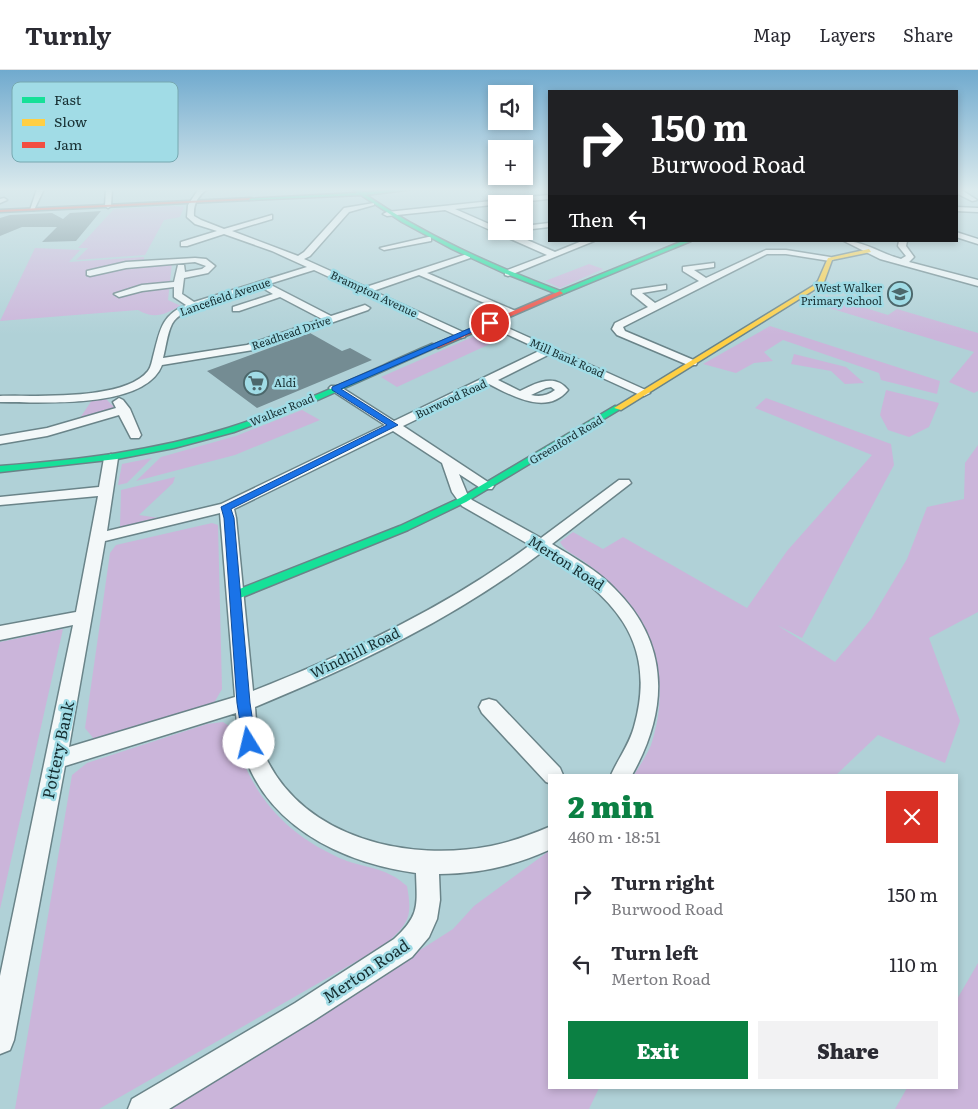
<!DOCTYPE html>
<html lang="en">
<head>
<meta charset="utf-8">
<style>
  :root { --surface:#fff; --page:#f2f2f3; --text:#2b2b33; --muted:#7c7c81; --line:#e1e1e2; --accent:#0b8043 }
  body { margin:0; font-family:Literata,serif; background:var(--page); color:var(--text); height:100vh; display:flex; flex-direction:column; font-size:19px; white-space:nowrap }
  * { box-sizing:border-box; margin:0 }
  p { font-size:16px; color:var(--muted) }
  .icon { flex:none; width:28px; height:28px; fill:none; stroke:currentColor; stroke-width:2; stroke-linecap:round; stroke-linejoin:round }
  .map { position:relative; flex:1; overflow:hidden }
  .drawer { position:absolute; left:548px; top:704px; width:410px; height:315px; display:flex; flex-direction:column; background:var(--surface); border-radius:0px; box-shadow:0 2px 8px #0003 }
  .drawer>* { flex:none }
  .banner { position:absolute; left:548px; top:20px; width:410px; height:152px; border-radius:0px; box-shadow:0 2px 8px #0003; background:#202124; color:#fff; overflow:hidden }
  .buttons { position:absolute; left:488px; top:15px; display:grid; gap:10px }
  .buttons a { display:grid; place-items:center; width:45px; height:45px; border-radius:0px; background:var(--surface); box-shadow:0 2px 8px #0003; font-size:25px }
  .pin { position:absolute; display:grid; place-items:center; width:42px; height:42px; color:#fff; margin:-21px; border:2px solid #fff; border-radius:50%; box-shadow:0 1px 5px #0007 }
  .me { position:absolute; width:55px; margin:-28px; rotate:351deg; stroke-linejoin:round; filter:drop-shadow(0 0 4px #0008) }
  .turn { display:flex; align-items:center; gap:18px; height:105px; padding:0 20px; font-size:22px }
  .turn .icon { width:65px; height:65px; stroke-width:2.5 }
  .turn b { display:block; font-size:35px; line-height:42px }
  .then { display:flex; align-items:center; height:48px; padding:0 20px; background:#0003; gap:10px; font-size:19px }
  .round { display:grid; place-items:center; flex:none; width:52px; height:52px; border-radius:0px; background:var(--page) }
  .headline { display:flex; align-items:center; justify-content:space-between; height:85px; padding:0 20px }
  h1 { font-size:30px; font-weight:800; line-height:38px; color:var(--accent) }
  .cta { display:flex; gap:10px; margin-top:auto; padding:10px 20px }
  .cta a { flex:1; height:58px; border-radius:0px; background:var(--accent); color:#fff; font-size:20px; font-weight:800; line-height:58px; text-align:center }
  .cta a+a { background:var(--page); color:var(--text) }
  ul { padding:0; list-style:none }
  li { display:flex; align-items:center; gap:15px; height:70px; padding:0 20px }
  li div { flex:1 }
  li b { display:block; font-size:19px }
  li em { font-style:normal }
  header { display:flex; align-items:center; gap:30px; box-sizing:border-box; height:70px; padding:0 25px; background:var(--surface); border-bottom:1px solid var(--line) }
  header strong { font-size:24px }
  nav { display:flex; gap:28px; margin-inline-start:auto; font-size:18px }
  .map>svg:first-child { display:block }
  .green { fill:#cbb5da }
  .building { fill:#748c93 }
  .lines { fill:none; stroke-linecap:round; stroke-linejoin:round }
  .street-casing { stroke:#6a8489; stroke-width:3 }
  .fast-casing { stroke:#6a8489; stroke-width:3 }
  .slow-casing { stroke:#6a8489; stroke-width:3 }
  .jam-casing { stroke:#6a8489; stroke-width:3 }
  .street { fill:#f3f8f9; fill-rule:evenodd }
  .fast { fill:#16e098; fill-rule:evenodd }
  .slow { fill:#ffcf43; fill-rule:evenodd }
  .jam { fill:#f24e42; fill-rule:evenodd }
  .route { fill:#1a73e8; stroke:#114b97 }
  .labels { text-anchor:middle; stroke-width:5; stroke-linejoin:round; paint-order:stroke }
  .far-poi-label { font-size:11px; fill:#162e31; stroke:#a1dce6; text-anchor:end }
  .far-street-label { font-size:11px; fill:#162e31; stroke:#a1dce6 }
  .street-label { font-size:14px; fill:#162e31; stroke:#a1dce6 }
  .near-street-label { font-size:16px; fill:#162e31; stroke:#a1dce6 }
  .key { fill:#a1dce6; stroke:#77a8b0; stroke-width:1 }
  .key-label { font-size:14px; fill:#162e31 }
</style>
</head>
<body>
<header>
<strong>Turnly</strong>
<nav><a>Map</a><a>Layers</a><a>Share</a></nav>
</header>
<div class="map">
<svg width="978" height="1039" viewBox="0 0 978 1039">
  <rect width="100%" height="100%" fill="#b0d1d7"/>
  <!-- green -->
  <g class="green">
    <polygon points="174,136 184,137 180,147 164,150 145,185 76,190 88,178 78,178 114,139"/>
    <path d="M 35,178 L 80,180 L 69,192 L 144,187 L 144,195 L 172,193 L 168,230 L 181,236 C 164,244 156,250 138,240 L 0,251 Z"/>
    <polygon points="589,194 603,199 560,218 545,211"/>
    <polygon points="827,226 888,245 897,239 978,263 978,321 974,323 949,312 974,282 813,233"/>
    <polygon points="770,256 940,311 937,324 881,310 879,303 783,270 764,282 773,291 754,293 736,303 703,294"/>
    <polygon points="493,258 507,266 397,317 381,307"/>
    <polygon points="794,284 846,297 864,313 845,314 831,301 791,294"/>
    <polygon points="886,320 939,333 929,357 909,367 888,360 880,345"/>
    <path d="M 766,328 L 891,374 L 894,395 L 802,568 L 777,555 L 835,592 L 871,549 L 907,489 L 927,437 L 964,429 L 965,393 L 978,375 L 978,542 L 929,568 L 960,651 L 945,693 L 878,665 L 836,705 L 634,705 C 640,695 647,685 651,675 C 670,619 658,559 615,518 C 606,509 596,500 586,493 C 576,485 566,483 560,472 L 573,462 L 603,479 L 623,467 L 747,538 L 787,481 L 872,385 L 755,338 Z"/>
    <polygon points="106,329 114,337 112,339 78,351 92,330"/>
    <polygon points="302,340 320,350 235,385 136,411 161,387 236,366"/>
    <polygon points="152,388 127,413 118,415 122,394"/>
    <polygon points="175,407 173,413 139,445 159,448 120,457 121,420"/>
    <polygon points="212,453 218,455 222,619 214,633 94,669 85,658 110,483 116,475"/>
    <polygon points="63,559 0,839 0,572"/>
    <path d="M 223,652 L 232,658 C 249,724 284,765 347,791 C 361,796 378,798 391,805 C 396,807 402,812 407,816 C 413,849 408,853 385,875 L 99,1039 L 15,1039 L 72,705 L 87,693 L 207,654 Z"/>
    <polygon points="549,781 549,1018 599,1018 589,1039 171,1039 453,859 474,836"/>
    <polygon points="978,893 978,1039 895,1039 907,1018 956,1018 956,931"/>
  </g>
  <!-- building -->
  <g class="building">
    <polygon points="101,141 76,171 42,172 57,157 22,157 0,166 0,148 10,145 52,143 63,149 70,143"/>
    <polygon points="310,263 342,281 350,278 372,290 257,338 207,301"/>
  </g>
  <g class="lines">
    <defs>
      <g id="street">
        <polygon points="37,119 44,119 34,140 30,140"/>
        <polygon points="106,119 112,119 111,136 108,138 105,136"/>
        <polygon points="956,119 960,119 977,130 972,131 956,123"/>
        <path d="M 198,120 L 207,119 C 198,126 193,134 194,146 L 201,150 L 224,159 L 272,145 L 272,149 L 232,161 L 298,186 L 304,182 L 344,138 L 374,133 L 374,135 L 349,142 L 310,186 L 304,189 L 366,217 L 467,184 L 470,184 L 470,188 L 427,203 L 518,242 L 513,245 L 510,244 L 419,205 L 373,221 L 465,263 L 465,267 L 461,268 L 314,200 L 269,214 L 331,246 L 365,235 L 370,238 L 368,240 L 253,280 L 162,295 C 145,340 40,332 0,332 L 0,326 C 36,325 124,331 148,301 C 151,297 152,291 153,287 C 160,262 160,246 186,235 L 174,227 L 174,217 L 142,221 L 119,227 L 114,224 L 142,215 L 174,212 L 178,195 L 184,195 L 185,202 L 202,199 L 206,196 L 195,192 L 126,198 L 90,206 L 87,205 L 87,201 L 126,192 L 195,188 L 206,189 L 215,196 L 208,203 L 184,208 L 182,224 L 194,232 L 307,197 L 272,181 L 224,164 L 187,176 L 181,176 L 181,172 L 217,161 L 195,154 L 187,147 L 188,135 ZM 261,217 L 273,224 L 233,237 L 233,241 L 239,241 L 280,227 L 322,249 L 247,275 L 163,288 C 166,277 167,264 172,254 C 182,235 240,223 261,217 Z"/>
        <polygon points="548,125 548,129 455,139 496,157 496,161 506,161 555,182 582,171 594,171 508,206 505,205 505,201 547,185 445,140 387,146 383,144 387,142"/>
        <polygon points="0,129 4,128 7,130 0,133"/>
        <polygon points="956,137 978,138 978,142 956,141"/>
        <polygon points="549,153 549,157 524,160 524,156"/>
        <polygon points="956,162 978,169 978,174 956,167"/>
        <polygon points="428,167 431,167 431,171 384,180 380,178"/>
        <path d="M 844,171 C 864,171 882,184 901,189 L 906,186 L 898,176 L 899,171 L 907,171 L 906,176 L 914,187 L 909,192 L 978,210 L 978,216 L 880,189 Z"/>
        <polygon points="766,180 786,180 830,187 834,189 830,191 786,184 767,184 623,257 625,261 696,291 697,293 696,295 688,295 617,265 612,259 615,253 648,237 632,224 632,220 666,215 666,219 642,223 655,233 699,211 683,201 683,197 714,193 714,197 694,200 706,208"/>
        <path d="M 490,250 L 648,321 L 650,323 L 644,326 L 640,325 L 550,284 L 498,310 L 520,321 C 536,313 555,303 568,320 C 547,346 512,326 489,314 L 403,356 L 494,416 L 492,419 L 482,419 L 459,404 L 468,426 L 472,430 L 541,468 L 619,410 L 629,410 L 631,413 L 552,474 C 573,487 597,500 614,518 C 670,573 669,639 632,705 L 611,705 C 618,689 629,675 634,657 C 659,569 611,524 542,482 C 455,548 355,596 255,637 C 256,654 258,673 266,688 C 305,769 409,792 491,776 C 511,772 530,765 549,757 L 549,780 C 514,796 477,804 439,804 L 440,830 L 437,849 L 429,867 L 412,887 L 313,951 L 169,1039 L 128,1039 L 132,1029 L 295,933 L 394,869 C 420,845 417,836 416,803 C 326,790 243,742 236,643 L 65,696 L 14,970 L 10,980 L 0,984 L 0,906 L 73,555 L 0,570 L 0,556 L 76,542 L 98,426 L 0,435 L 0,427 L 99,417 L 104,388 L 111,384 L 118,388 L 107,461 L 221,434 L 385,355 L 331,320 L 329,318 L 331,316 L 339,316 L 394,351 L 541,280 L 487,255 L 485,253 ZM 551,317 L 555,320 C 547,326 540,327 531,325 L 546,318 ZM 393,361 L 442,393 L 452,422 L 462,436 L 530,475 C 446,537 350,583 253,621 L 236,448 L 234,439 ZM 220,443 L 235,627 L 69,677 L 105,471 Z"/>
        <polygon points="119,328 123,330 130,339 141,365 139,368 131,368 119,345 47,366 0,374 0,366 47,358 116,338 113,332"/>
        <polygon points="489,629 496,631 560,698 563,705 549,705 549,713 546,712 482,643 479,637 482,631"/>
      </g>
      <g id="fast">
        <path d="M 353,119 L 359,119 L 363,122 L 413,119 L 366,125 C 426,166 492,195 560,221 L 683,171 L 691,171 L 560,225 L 504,203 L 452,179 L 402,152 L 361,125 L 249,130 L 247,129 L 357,123 Z"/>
        <path d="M 432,274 L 439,276 L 311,333 L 234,362 L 174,378 L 117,389 L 0,402 L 0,396 C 77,390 155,381 228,358 C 298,336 365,303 432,274 Z"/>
        <polygon points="615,336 622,338 466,432 408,460 240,528 236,529 230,525 232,522 400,456 460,428"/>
      </g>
      <polygon id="slow" points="869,179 871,182 832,190 824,212 817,218 621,340 614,338 813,216 818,211 828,188"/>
      <g id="jam">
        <polygon points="251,128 249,130 0,142 0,140"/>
        <polygon points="560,221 563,223 562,224 438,278 431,276"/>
      </g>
    </defs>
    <!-- street casing -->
    <use href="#street" class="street-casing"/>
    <!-- fast casing -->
    <use href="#fast" class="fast-casing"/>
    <!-- slow casing -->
    <use href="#slow" class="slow-casing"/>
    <!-- jam casing -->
    <use href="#jam" class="jam-casing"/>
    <!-- street -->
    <use href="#street" class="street"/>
    <!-- fast -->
    <use href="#fast" class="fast"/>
    <!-- slow -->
    <use href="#slow" class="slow"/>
    <!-- jam -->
    <use href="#jam" class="jam"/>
  </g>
  <!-- sky -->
  <linearGradient id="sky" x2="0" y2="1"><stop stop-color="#70aace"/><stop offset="0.45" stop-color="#dbeaed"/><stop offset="1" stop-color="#dbeaed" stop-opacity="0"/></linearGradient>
  <rect width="978" height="265" fill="url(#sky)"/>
  <!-- route -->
  <polygon class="route" points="487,251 493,253 341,319 398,355 231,439 234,448 250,633 256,673 254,677 249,679 244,677 237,633 224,448 221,437 387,355 332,320 332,317"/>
  <!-- icons -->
  <defs>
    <symbol id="school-ring" viewBox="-11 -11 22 22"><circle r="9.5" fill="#a1dce6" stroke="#4c676b" stroke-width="1.5"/><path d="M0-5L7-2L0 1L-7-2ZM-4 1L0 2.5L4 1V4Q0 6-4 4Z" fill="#4c676b"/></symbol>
    <symbol id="supermarket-ring" viewBox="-11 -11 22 22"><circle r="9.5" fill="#a1dce6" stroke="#4c676b" stroke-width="1.5"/><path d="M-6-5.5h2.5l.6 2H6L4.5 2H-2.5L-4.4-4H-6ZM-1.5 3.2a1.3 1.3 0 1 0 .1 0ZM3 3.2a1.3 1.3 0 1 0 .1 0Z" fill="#4c676b"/></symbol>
  </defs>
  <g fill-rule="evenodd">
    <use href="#school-ring" x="886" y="210" width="28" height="28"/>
    <use href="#supermarket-ring" x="242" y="299" width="28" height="28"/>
  </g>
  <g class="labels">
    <!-- far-poi labels -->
    <g class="far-poi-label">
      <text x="882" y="222">West Walker<tspan x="882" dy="13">Primary School</tspan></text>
      <text x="274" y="317" text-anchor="start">Aldi</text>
    </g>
    <!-- far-street labels -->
    <g class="far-street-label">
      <text transform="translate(374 224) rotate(25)" y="4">Brampton Avenue</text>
      <text transform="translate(225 227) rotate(-19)" y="4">Lancefield Avenue</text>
      <text transform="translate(291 263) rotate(-19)" y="4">Readhead Drive</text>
      <text transform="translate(567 288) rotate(24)" y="4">Mill Bank Road</text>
      <text transform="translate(451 329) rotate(-25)" y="4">Burwood Road</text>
      <text transform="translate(282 340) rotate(-22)" y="4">Walker Road</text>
      <text transform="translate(566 370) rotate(-31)" y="4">Greenford Road</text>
    </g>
    <!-- street labels -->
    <g class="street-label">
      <text transform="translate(566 493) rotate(33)" y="5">Merton Road</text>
      <text transform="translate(355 583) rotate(-26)" y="5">Windhill Road</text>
    </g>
    <!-- near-street labels -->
    <g class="near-street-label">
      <text transform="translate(58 680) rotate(-78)" y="6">Pottery Bank</text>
      <text transform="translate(366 901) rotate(-34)" y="6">Merton Road</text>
    </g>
  </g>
  <!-- legend -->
  <rect x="12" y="12" width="166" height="80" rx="8" class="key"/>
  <rect x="22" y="27" width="23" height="6" fill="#16e098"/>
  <rect x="22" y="49" width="23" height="7" fill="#ffcf43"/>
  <rect x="22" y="72" width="23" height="6" fill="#f24e42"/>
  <g class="key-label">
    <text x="54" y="35">Fast</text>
    <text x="54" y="57">Slow</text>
    <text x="54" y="80">Jam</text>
  </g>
</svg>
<div class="buttons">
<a><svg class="icon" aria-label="sound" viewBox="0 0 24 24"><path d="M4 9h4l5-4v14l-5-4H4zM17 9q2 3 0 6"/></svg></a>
<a>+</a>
<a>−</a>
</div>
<div class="pin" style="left:490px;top:253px;background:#d93025"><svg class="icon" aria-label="arrive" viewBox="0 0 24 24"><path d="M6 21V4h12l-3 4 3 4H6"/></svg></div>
<svg class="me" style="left:249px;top:673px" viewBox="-20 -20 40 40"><circle r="19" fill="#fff"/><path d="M0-13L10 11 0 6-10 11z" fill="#1a73e8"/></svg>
<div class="banner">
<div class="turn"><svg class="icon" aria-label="right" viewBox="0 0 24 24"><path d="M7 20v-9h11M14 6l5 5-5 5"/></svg><div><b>150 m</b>Burwood Road</div></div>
<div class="then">Then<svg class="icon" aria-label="left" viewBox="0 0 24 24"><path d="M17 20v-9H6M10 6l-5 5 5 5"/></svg></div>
</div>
<section class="drawer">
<div class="headline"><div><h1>2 min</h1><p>460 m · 18:51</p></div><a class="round" style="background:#d93025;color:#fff"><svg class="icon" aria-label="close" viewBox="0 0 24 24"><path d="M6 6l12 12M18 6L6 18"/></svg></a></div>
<ul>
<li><svg class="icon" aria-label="right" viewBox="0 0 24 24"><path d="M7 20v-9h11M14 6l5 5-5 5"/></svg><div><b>Turn right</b><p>Burwood Road</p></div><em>150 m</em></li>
<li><svg class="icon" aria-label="left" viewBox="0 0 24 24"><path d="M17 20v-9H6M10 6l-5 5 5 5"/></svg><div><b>Turn left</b><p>Merton Road</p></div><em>110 m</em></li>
</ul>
<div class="cta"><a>Exit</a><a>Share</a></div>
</section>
</div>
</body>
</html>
